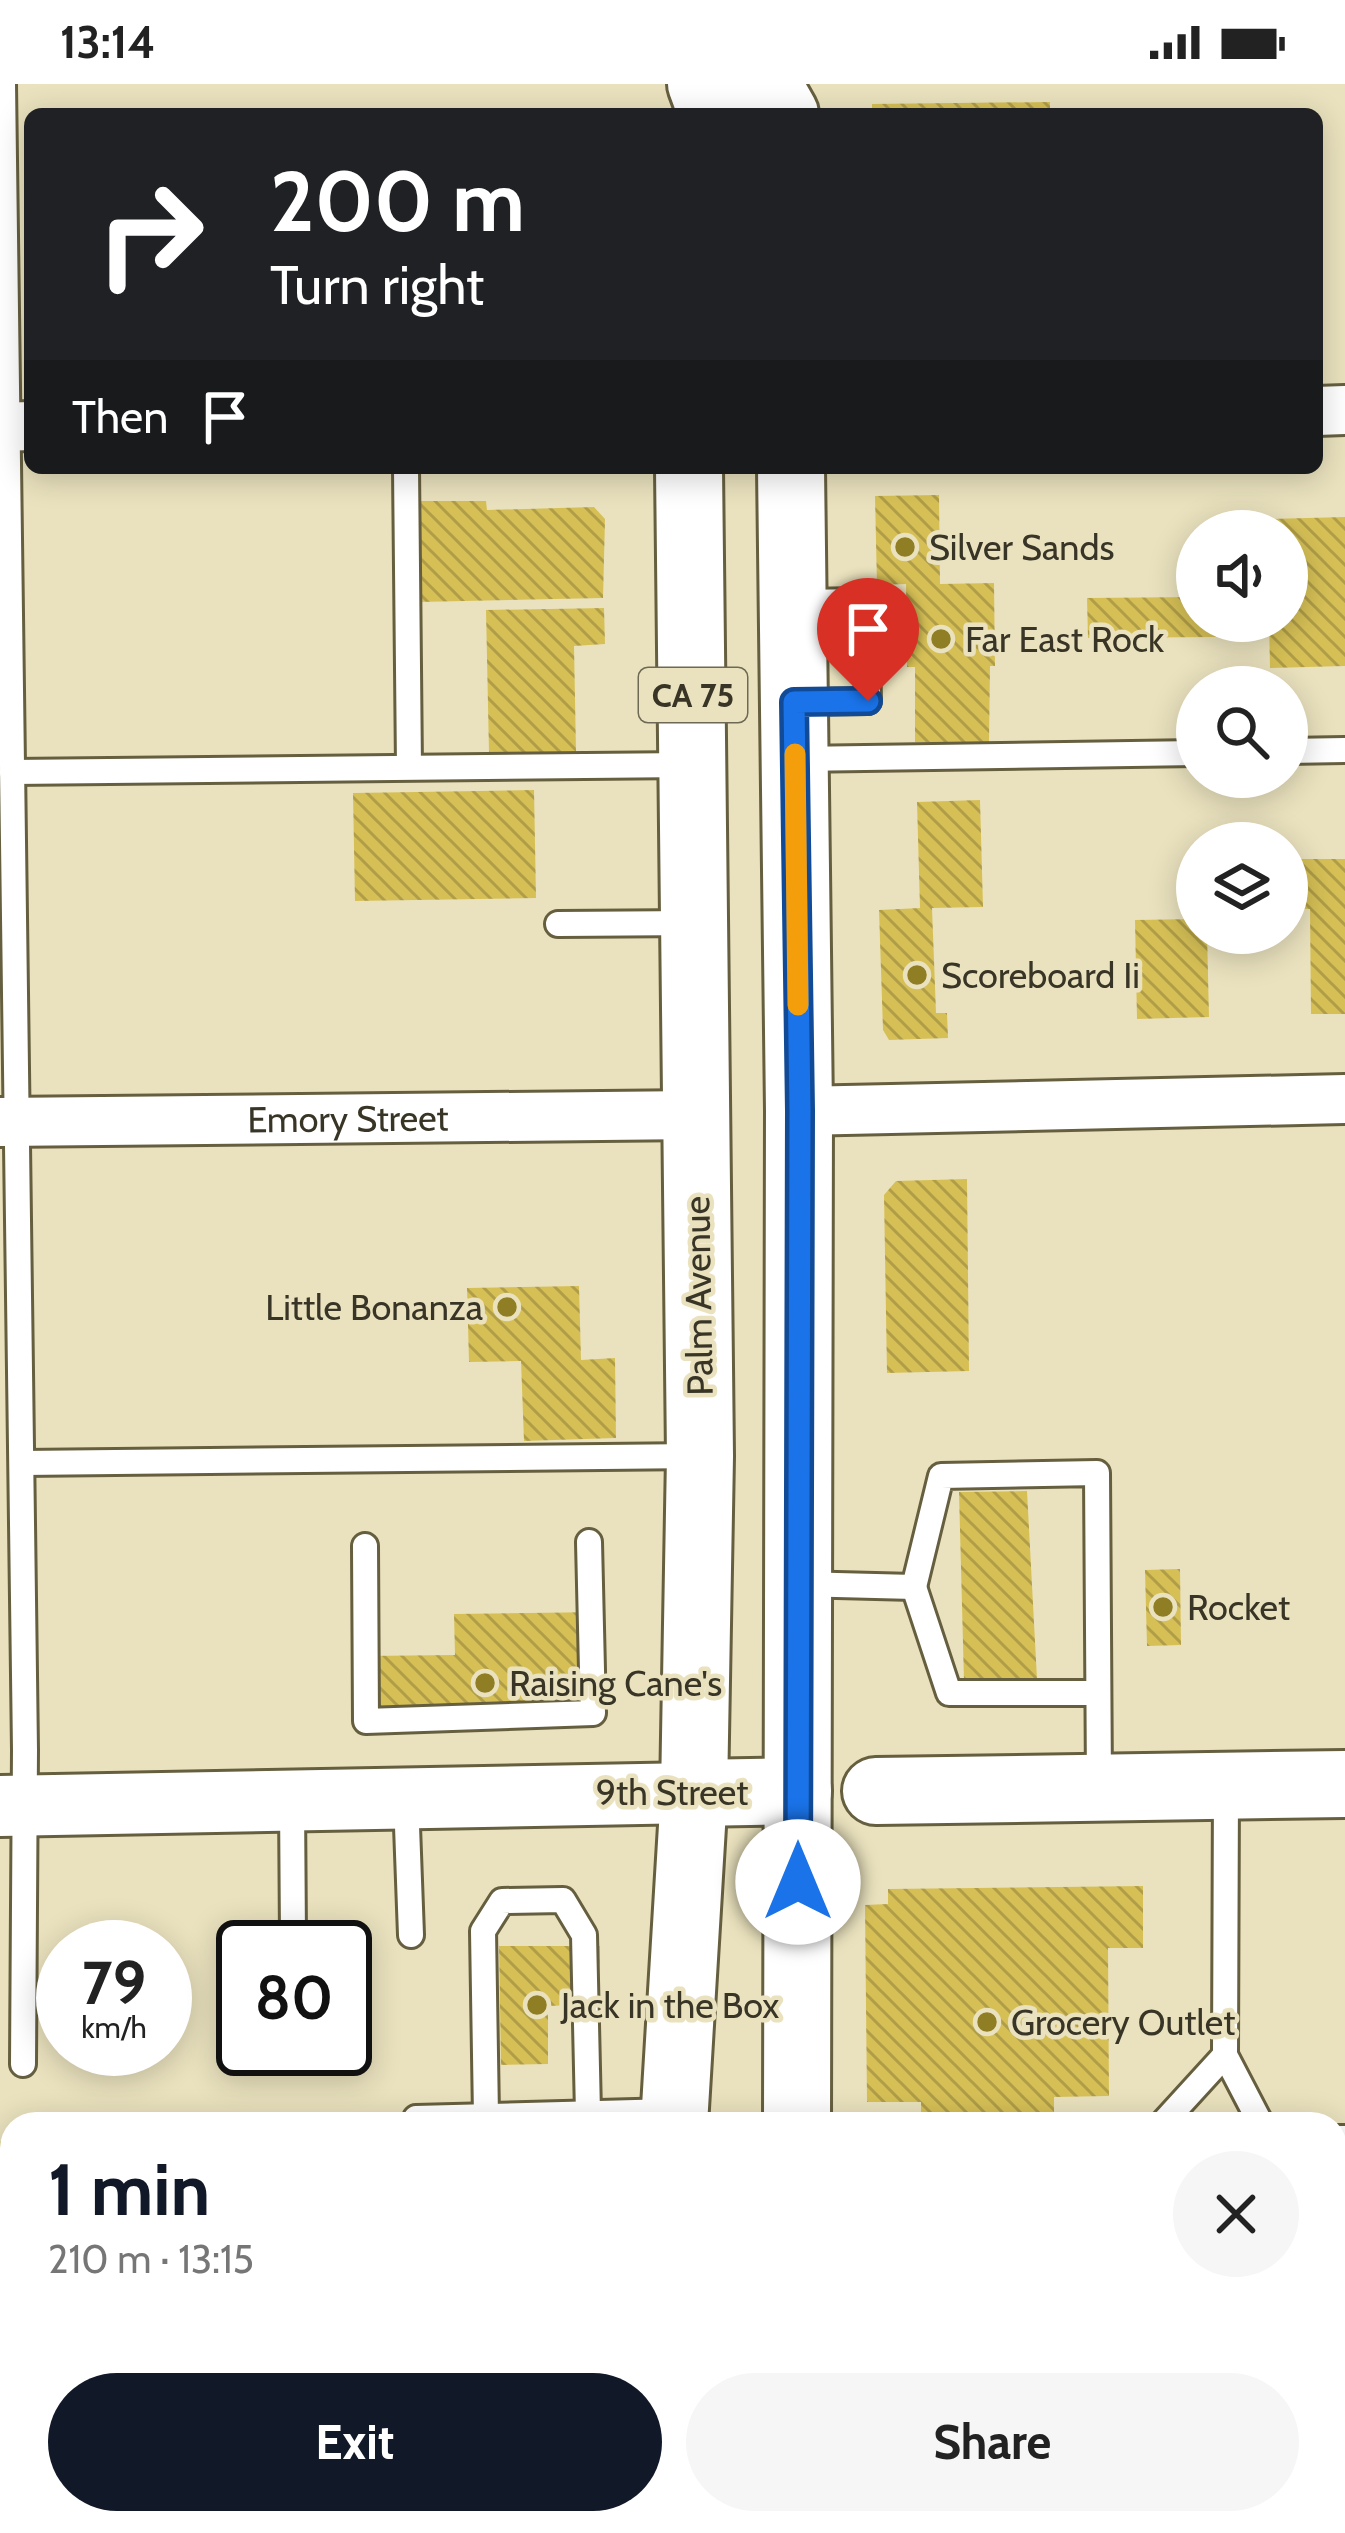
<!DOCTYPE html>
<html lang="en">
<head>
<meta charset="utf-8">
<style>
  :root { --surface:#fff; --page:#f6f6f6; --text:#222; --muted:#767676; --accent:#111827 }
  body { margin:0; font-family:Cabin,sans-serif; background:var(--page); color:var(--text); height:100vh; display:flex; flex-direction:column; font-size:45px; white-space:nowrap }
  * { box-sizing:border-box; margin:0 }
  p { font-size:39px; color:var(--muted) }
  .icon { flex:none; width:66px; height:66px; fill:none; stroke:currentColor; stroke-width:2; stroke-linecap:round; stroke-linejoin:round }
  .map { position:relative; flex:1; overflow:hidden }
  .sheet { position:absolute; left:0px; top:2028px; width:1347px; height:423px; display:flex; flex-direction:column; background:var(--surface); border-radius:36px 36px 0 0; box-shadow:0 6px 30px #0003 }
  .sheet>* { flex:none }
  .hud { position:absolute; left:24px; top:24px; width:1299px; height:366px; border-radius:18px; box-shadow:0 6px 30px #0003; background:#202124; color:#fff; overflow:hidden }
  .tools { position:absolute; left:1176px; top:426px; display:grid; gap:24px }
  .tools a { display:grid; place-items:center; width:132px; height:132px; border-radius:50%; background:var(--surface); box-shadow:0 6px 30px #0003; font-size:60px }
  .speed { position:absolute; left:36px; top:1836px; display:flex; gap:24px; font-size:60px; font-weight:700; text-align:center }
  .speed>* { display:grid; place-content:center; width:156px; height:156px; border-radius:50%; background:var(--surface); box-shadow:0 6px 30px #0003; line-height:1 }
  .speed small { font-size:30px; font-weight:400 }
  .speed .limit { border:6px solid #111; border-radius:18px; background:#fff; color:#111 }
  .pin { position:absolute; display:grid; place-items:center; width:102px; height:102px; color:#fff; margin:-123px -51px; border-radius:50% 50% 50% 0; rotate:-45deg; box-shadow:0 0 12px #0007 }
  .pin .icon { rotate:45deg }
  .me { position:absolute; width:132px; margin:-66px; rotate:0deg; stroke-linejoin:round; filter:drop-shadow(0 0 9px #0008) }
  .turn { display:flex; align-items:center; gap:42px; height:252px; padding:0 48px; font-size:54px }
  .turn .icon { width:156px; height:156px; stroke-width:2.5 }
  .turn b { display:block; font-size:84px; line-height:102px }
  .then { display:flex; align-items:center; height:114px; padding:0 48px; background:#0003; gap:24px; font-size:45px }
  .round { display:grid; place-items:center; flex:none; width:126px; height:126px; border-radius:63px; background:var(--page) }
  .headline { display:flex; align-items:center; justify-content:space-between; height:204px; padding:0 48px }
  h1 { font-size:72px; font-weight:700; line-height:90px; color:var(--accent) }
  .cta { display:flex; gap:24px; margin-top:auto; padding:24px 48px }
  .cta a { flex:1; height:138px; border-radius:72px; background:var(--accent); color:#fff; font-size:48px; font-weight:700; line-height:138px; text-align:center }
  .cta a+a { background:var(--page); color:var(--text) }
  .status { display:flex; justify-content:space-between; align-items:center; height:84px; padding:0 60px; background:var(--surface); direction:ltr }
  .status svg { height:33px; fill:currentColor }
  .map>svg:first-child { display:block }
  .building { fill:url(#building-back-hatch) }
  .lines { fill:none; stroke-linecap:round; stroke-linejoin:round }
  .service-casing { stroke:#665f3f; stroke-width:30 }
  .minor-casing { stroke:#665f3f; stroke-width:54 }
  .tertiary-casing { stroke:#665f3f; stroke-width:66 }
  .secondary-casing { stroke:#665f3f; stroke-width:72 }
  .trunk-casing { stroke:#665f3f; stroke-width:72 }
  .service { stroke:#fff; stroke-width:24 }
  .minor { stroke:#fff; stroke-width:48 }
  .tertiary { stroke:#fff; stroke-width:60 }
  .secondary { stroke:#fff; stroke-width:66 }
  .trunk { stroke:#fff; stroke-width:66 }
  .route-casing { stroke:#114b97; stroke-width:30 }
  .route { stroke:#1a73e8; stroke-width:21 }
  .slow { stroke:#f59e0b; stroke-width:21 }
  .poi-dot { fill:#907e25; stroke:#eae2be; stroke-width:4.5 }
  .labels { text-anchor:middle; stroke-width:9; stroke-linejoin:round; paint-order:stroke }
  .shield { fill:#eae2be; stroke:#6d6954; stroke-width:3 }
  .shield-label { font-size:33px; font-weight:bold; fill:#383527 }
  .poi-label { font-size:36px; fill:#383527; stroke:#eae2be; text-anchor:start }
  .street-label { font-size:36px; fill:#383527; stroke:#eae2be }
</style>
</head>
<body>
<div class="status"><b>13:14</b><svg viewBox="0 0 49 12"><path d="M0 12V9h3v3zM5 12V6h3v6zM10 12V3h3v9zM15 12V0h3v12zM26 1h20v11H26zM47 4h2v5h-2z"/></svg></div>
<div class="map">
<svg width="1345" height="2449" viewBox="0 0 1345 2449">
  <defs>
    <pattern id="building-back-hatch" width="6" height="6" patternUnits="userSpaceOnUse" patternTransform="scale(3)"><rect width="6" height="6" fill="#d6c056"/><path d="M-1 5l2 2M0 0l6 6M5-1l2 2" fill="none" stroke="#af9d47"/></pattern>
  </defs>
  <rect width="100%" height="100%" fill="#eae2be"/>
  <!-- building -->
  <g class="building">
    <polygon points="1050,18 1050,30 872,30 872,20"/>
    <polygon points="939,411 940,500 994,499 995,582 990,582 989,658 915,658 915,583 907,583 906,500 877,501 875,412"/>
    <polygon points="419,417 486,417 487,426 594,423 605,435 603,514 419,518"/>
    <polygon points="1345,433 1345,582 1270,584 1269,537 1287,537 1287,447 1267,447 1267,435"/>
    <polygon points="1197,513 1197,537 1216,537 1216,553 1088,554 1087,514"/>
    <polygon points="604,524 605,560 574,562 576,668 489,669 486,526"/>
    <polygon points="534,706 536,814 355,817 353,709"/>
    <polygon points="980,716 983,823 932,824 936,929 947,929 948,954 889,956 883,946 879,826 920,824 917,718"/>
    <polygon points="1287,775 1345,775 1345,930 1311,930 1310,825 1287,825"/>
    <polygon points="1197,835 1197,849 1207,849 1209,933 1137,935 1135,836"/>
    <polygon points="967,1095 969,1287 887,1289 884,1111 896,1097"/>
    <polygon points="579,1202 581,1276 615,1274 616,1354 524,1357 521,1277 469,1278 467,1204"/>
    <polygon points="1027,1407 1037,1595 964,1597 959,1408"/>
    <polygon points="1180,1485 1181,1561 1147,1562 1145,1486"/>
    <polygon points="603,1528 604,1636 460,1638 366,1627 365,1572 455,1571 454,1530"/>
    <polygon points="1143,1802 1143,1864 1108,1864 1109,2012 1054,2013 1054,2029 921,2031 921,2018 867,2018 865,1821 888,1820 888,1805"/>
    <polygon points="499,1862 600,1862 598,1920 548,1922 548,1980 501,1981"/>
    <rect x="0" y="2057" width="12" height="305"/>
    <rect x="365" y="2439" width="195" height="10"/>
    <polygon points="901,2439 1010,2439 1011,2449 901,2449"/>
  </g>
  <g class="lines">
    <defs>
      <g id="service">
        <polyline points="3,0 25,1666 23,1980"/>
        <polyline points="406,384 409,683"/>
        <polyline points="796,618 868,617 866,517 797,518"/>
        <polyline points="1287,667 1345,666"/>
        <polyline points="797,675 1197,669"/>
        <polyline points="12,688 688,681"/>
        <polyline points="558,840 694,839"/>
        <polyline points="22,1379 697,1372"/>
        <polyline points="365,1462 366,1637 593,1629 589,1458"/>
        <polyline points="798,1500 914,1503 941,1392 1097,1389 1099,1701"/>
        <polyline points="914,1503 949,1609 1098,1609"/>
        <polyline points="1226,1703 1225,1971 1261,2040"/>
        <polyline points="406,1715 411,1851"/>
        <polyline points="292,1718 293,1854"/>
        <polyline points="486,2032 483,1847 502,1817 563,1816 584,1851 588,2029"/>
        <polyline points="416,2034 672,2027"/>
        <polyline points="1162,2040 1225,1971"/>
        <polyline points="1335,2054 1345,2054"/>
        <polyline points="351,2439 352,2449"/>
        <polyline points="878,2439 878,2449"/>
        <polyline points="1278,2439 1278,2449"/>
        <polyline points="47,2449 48,2439"/>
      </g>
      <g id="minor">
        <polyline points="1317,327 1345,326"/>
        <polyline points="0,343 30,342"/>
        <polyline points="799,1027 1345,1015"/>
        <path id="s1" d="M 0,1038 L 696,1031"/>
        <polyline points="1335,2397 1345,2397"/>
        <polyline points="0,2421 12,2420"/>
      </g>
      <polyline id="tertiary" points="0,1722 694,1709"/>
      <g id="secondary">
        <polyline points="876,1707 1345,1700"/>
        <polyline points="694,1709 798,1707"/>
      </g>
      <g id="trunk">
        <polyline points="701,0 712,30"/>
        <polyline points="768,0 785,30"/>
        <polyline points="791,384 799,1027 797,2040"/>
        <polyline points="674,2040 694,1709 700,1372 689,384"/>
        <polyline points="809,2439 810,2449"/>
        <polyline points="662,2449 662,2439"/>
      </g>
    </defs>
    <!-- service casing -->
    <use href="#service" class="service-casing"/>
    <!-- minor casing -->
    <use href="#minor" class="minor-casing"/>
    <!-- tertiary casing -->
    <use href="#tertiary" class="tertiary-casing"/>
    <!-- secondary casing -->
    <use href="#secondary" class="secondary-casing"/>
    <!-- trunk casing -->
    <use href="#trunk" class="trunk-casing"/>
    <!-- service -->
    <use href="#service" class="service"/>
    <!-- minor -->
    <use href="#minor" class="minor"/>
    <!-- tertiary -->
    <use href="#tertiary" class="tertiary"/>
    <!-- secondary -->
    <use href="#secondary" class="secondary"/>
    <!-- trunk -->
    <use href="#trunk" class="trunk"/>
  </g>
  <g class="lines">
    <defs>
      <polyline id="route" points="798,1798 800,1027 794,618 868,617"/>
    </defs>
    <!-- route casing -->
    <use href="#route" class="route-casing"/>
    <!-- route -->
    <use href="#route" class="route"/>
    <!-- slow -->
    <polyline class="slow" points="795,670 798,921"/>
  </g>
  <!-- markers -->
  <g class="poi-dot">
    <circle cx="905" cy="463" r="12"/>
    <circle cx="941" cy="555" r="12"/>
    <circle cx="917" cy="891" r="12"/>
    <circle cx="507" cy="1223" r="12"/>
    <circle cx="1163" cy="1523" r="12"/>
    <circle cx="485" cy="1599" r="12"/>
    <circle cx="537" cy="1921" r="12"/>
    <circle cx="987" cy="1938" r="12"/>
  </g>
  <g class="labels">
    <!-- shield labels -->
    <rect class="shield" x="639" y="584" width="108" height="54" rx="9"/>
    <g class="shield-label">
      <text x="693" y="623">CA 75</text>
    </g>
    <!-- poi labels -->
    <g class="poi-label">
      <text x="929" y="476">Silver Sands</text>
      <text x="965" y="568">Far East Rock</text>
      <text x="941" y="904">Scoreboard Ii</text>
      <text x="483" y="1236" text-anchor="end">Little Bonanza</text>
      <text x="1187" y="1536">Rocket</text>
      <text x="509" y="1612">Raising Cane's</text>
      <text x="561" y="1934">Jack in the Box</text>
      <text x="1011" y="1951">Grocery Outlet</text>
    </g>
    <!-- street labels -->
    <g class="street-label">
      <text dy="13" stroke="none"><textPath href="#s1" startOffset="348">Emory Street</textPath></text>
      <text transform="translate(698 1212) rotate(-91)" y="13">Palm Avenue</text>
      <text x="672" y="1721">9th Street</text>
    </g>
  </g>
</svg>
<div class="tools">
<a><svg class="icon" aria-label="sound" viewBox="0 0 24 24"><path d="M4 9h4l5-4v14l-5-4H4zM17 9q2 3 0 6"/></svg></a>
<a><svg class="icon" aria-label="search" viewBox="0 0 24 24"><circle cx="10" cy="10" r="6"/><path d="M15 15l6 6"/></svg></a>
<a><svg class="icon" aria-label="layers" viewBox="0 0 24 24"><path d="M12 4l9 5-9 5-9-5zM3 14l9 5 9-5"/></svg></a>
</div>
<div class="speed"><div>79<small>km/h</small></div><div class="limit">80</div></div>
<div class="pin" style="left:868px;top:617px;background:#d93025"><svg class="icon" aria-label="arrive" viewBox="0 0 24 24"><path d="M6 21V4h12l-3 4 3 4H6"/></svg></div>
<svg class="me" style="left:798px;top:1798px" viewBox="-20 -20 40 40"><circle r="19" fill="#fff"/><path d="M0-13L10 11 0 6-10 11z" fill="#1a73e8"/></svg>
<div class="hud">
<div class="turn"><svg class="icon" aria-label="right" viewBox="0 0 24 24"><path d="M7 20v-9h11M14 6l5 5-5 5"/></svg><div><b>200 m</b>Turn right</div></div>
<div class="then">Then<svg class="icon" aria-label="arrive" viewBox="0 0 24 24"><path d="M6 21V4h12l-3 4 3 4H6"/></svg></div>
</div>
<section class="sheet">
<div class="headline"><div><h1>1 min</h1><p>210 m · 13:15</p></div><a class="round"><svg class="icon" aria-label="close" viewBox="0 0 24 24"><path d="M6 6l12 12M18 6L6 18"/></svg></a></div>
<div class="cta"><a>Exit</a><a>Share</a></div>
</section>
</div>
</body>
</html>
